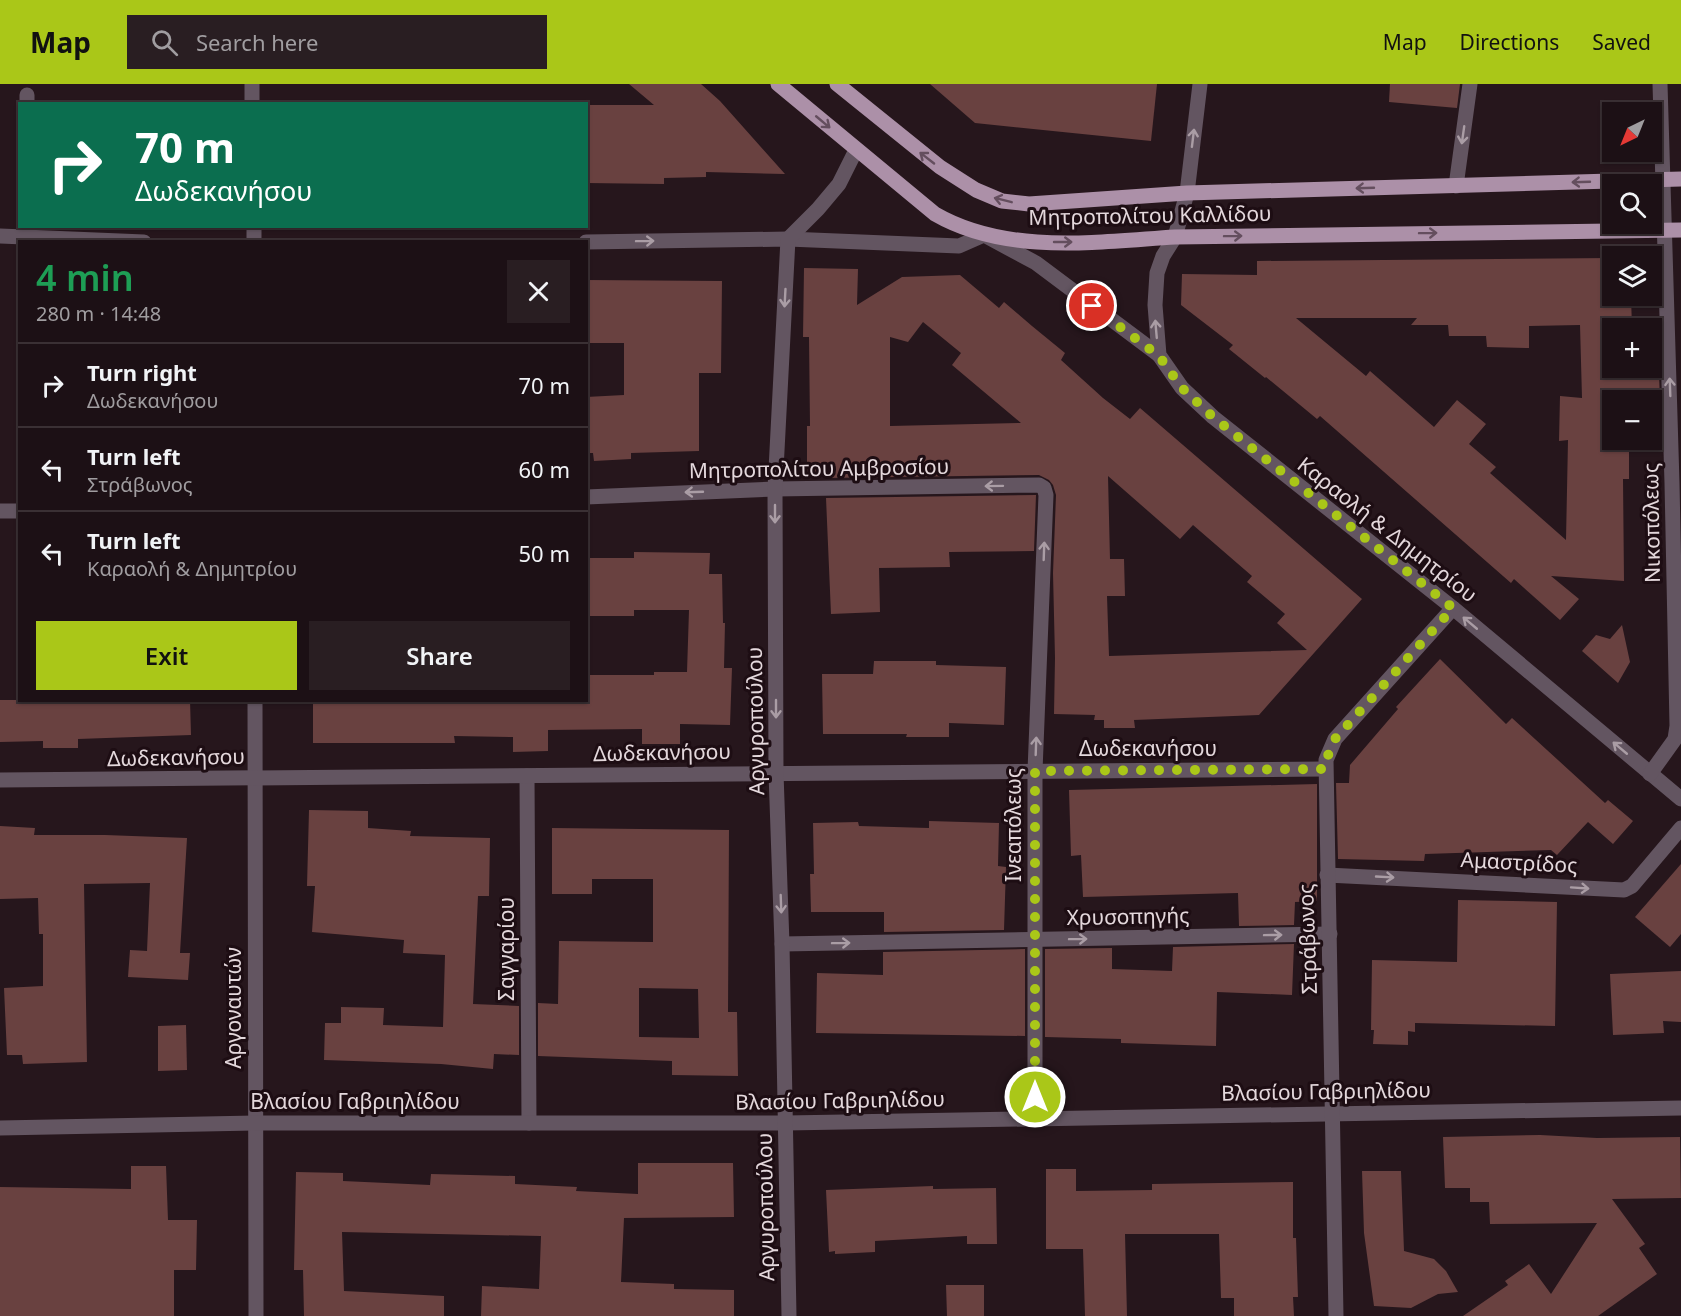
<!DOCTYPE html>
<html lang="en">
<head>
<meta charset="utf-8">
<style>
  :root { --surface:#1c1015; --page:#291e22; --text:#f1f3f6; --muted:#a09da0; --line:#3a3034; --accent:#aac718 }
  body { margin:0; font-family:"Noto Sans",sans-serif; background:var(--page); color:var(--text); height:100vh; display:flex; flex-direction:column; font-size:22px; white-space:nowrap }
  * { box-sizing:border-box; margin:0 }
  p { font-size:20px; color:var(--muted) }
  .icon { flex:none; width:33px; height:33px; fill:none; stroke:currentColor; stroke-width:2; stroke-linecap:round; stroke-linejoin:round }
  .map { position:relative; flex:1; overflow:hidden }
  .drawer { position:absolute; left:18px; top:156px; width:570px; height:462px; display:flex; flex-direction:column; background:var(--surface); border-radius:0px; box-shadow:0 2px 4px #0004,0 0 0 2px var(--line) }
  .drawer>* { flex:none }
  .banner { position:absolute; left:18px; top:18px; width:570px; height:126px; border-radius:0px; box-shadow:0 2px 4px #0004,0 0 0 2px var(--line); background:#0b6e4f; color:#fff; overflow:hidden }
  .needle { width:39px; rotate:223deg }
  .fabs { position:absolute; left:1602px; top:18px; display:grid; gap:12px }
  .fabs a { display:grid; place-items:center; width:60px; height:60px; border-radius:0px; background:var(--surface); box-shadow:0 2px 4px #0004,0 0 0 2px var(--line); font-size:30px }
  .pin { position:absolute; display:grid; place-items:center; width:51px; height:51px; color:#fff; margin:-26px; border:3px solid #fff; border-radius:50%; box-shadow:0 2px 6px #0007 }
  .me { position:absolute; width:66px; margin:-33px; rotate:0deg; stroke-linejoin:round; filter:drop-shadow(0 0 4px #0008) }
  .turn { display:flex; align-items:center; gap:21px; height:126px; padding:0 18px; font-size:27px }
  .turn .icon { width:78px; height:78px; stroke-width:2.5 }
  .turn b { display:block; font-size:42px; line-height:51px }
  .round { display:grid; place-items:center; flex:none; width:63px; height:63px; border-radius:0px; background:var(--page) }
  .head { display:flex; align-items:center; justify-content:space-between; height:102px; padding:0 18px }
  h1 { font-size:36px; font-weight:600; line-height:45px; color:#1e9e55 }
  .button { display:flex; gap:12px; margin-top:auto; padding:12px 18px }
  .button a { flex:1; height:69px; border-radius:0px; background:var(--accent); color:#111; font-size:24px; font-weight:600; line-height:69px; text-align:center }
  .button a+a { background:var(--page); color:var(--text) }
  ul { padding:0; list-style:none }
  li { display:flex; align-items:center; gap:18px; height:84px; padding:0 18px; border-top:2px solid var(--line) }
  li div { flex:1 }
  li b { display:block; font-size:22px }
  li em { font-style:normal }
  header { display:flex; align-items:center; gap:36px; box-sizing:border-box; height:84px; padding:0 30px; background:var(--accent); color:#111 }
  header strong { font-size:28px }
  nav { display:flex; gap:33px; margin-inline-start:auto; font-size:21px }
  .search { width:420px; height:54px; background:var(--page); display:flex; align-items:center; gap:15px; box-sizing:border-box; padding:0 21px; border-radius:0px; color:var(--muted); font-size:22px }
  .map>svg:first-child { display:block }
  .building { fill:#694140; fill-rule:evenodd }
  .lines { fill:none; stroke-linecap:round; stroke-linejoin:round }
  .minor { stroke:#635561; stroke-width:15 }
  .major { stroke:#ac90a8; stroke-width:15 }
  .oneway { stroke:#644e5e }
  .oneway2 { stroke:#aa9da5 }
  .route { stroke:#aac718; stroke-width:10; stroke-dasharray:0 18 }
  .labels { text-anchor:middle; stroke-width:6; stroke-linejoin:round; paint-order:stroke }
  .street-label { font-size:21px; fill:#e4d8dc; stroke:#1d0d13 }
</style>
</head>
<body>
<header>
<strong>Map</strong>
<div class="search"><svg class="icon" aria-label="search" viewBox="0 0 24 24"><circle cx="10" cy="10" r="6"/><path d="M15 15l6 6"/></svg>Search here</div>
<nav><a>Map</a><a>Directions</a><a>Saved</a></nav>
</header>
<div class="map">
<svg width="1681" height="1232" viewBox="0 0 1681 1232">
  <rect width="100%" height="100%" fill="#26161c"/>
  <!-- building -->
  <g class="building">
    <polygon points="629,0 701,0 720,17 785,90 706,88 706,93 664,94 664,100 586,99 586,21 654,21"/>
    <polygon points="930,0 1157,0 1151,57 975,39"/>
    <polygon points="1390,0 1460,0 1457,24 1389,18"/>
    <path d="M 1612,174 L 1612,212 L 1631,212 L 1632,244 L 1612,244 L 1612,284 L 1632,284 L 1632,288 L 1659,290 L 1660,316 L 1612,316 L 1612,356 L 1629,356 L 1629,395 L 1623,395 L 1624,497 L 1551,492 L 1579,515 L 1560,536 L 1514,495 L 1511,499 L 1320,332 L 1317,335 L 1266,293 L 1265,294 L 1229,265 L 1233,261 L 1181,221 L 1182,190 L 1257,191 L 1257,177 ZM 1296,234 L 1417,234 L 1411,241 L 1448,241 L 1449,252 L 1486,252 L 1487,263 L 1529,264 L 1529,242 L 1580,241 L 1582,314 L 1560,312 L 1559,357 L 1568,356 L 1566,456 L 1490,389 L 1496,383 L 1469,360 L 1486,340 L 1457,316 L 1434,343 L 1370,287 L 1366,292 Z"/>
    <path d="M 804,184 L 858,185 L 857,221 L 902,193 L 960,191 L 999,224 L 1004,218 L 1032,242 L 1065,269 L 1061,276 L 1103,314 L 1130,335 L 1140,324 L 1362,515 L 1259,631 L 1134,636 L 1135,644 L 1104,644 L 1104,636 L 1094,636 L 1095,631 L 1054,630 L 1055,574 L 1053,489 L 1056,411 L 1053,401 L 1049,396 L 1039,391 L 825,394 L 825,391 L 807,391 L 807,342 L 810,342 L 809,253 L 803,253 ZM 923,238 L 961,269 L 952,281 L 1021,339 L 890,342 L 890,253 L 908,258 ZM 1108,392 L 1180,455 L 1193,441 L 1252,492 L 1247,498 L 1285,530 L 1277,539 L 1307,566 L 1109,572 L 1107,512 L 1125,512 L 1124,475 L 1110,475 Z"/>
    <polygon points="586,196 722,197 721,289 699,289 699,367 631,369 631,375 594,377 593,369 586,369 586,313 624,311 624,259 586,259"/>
    <polygon points="1036,411 1034,467 949,468 950,483 879,484 880,528 831,530 826,414"/>
    <polygon points="634,468 710,469 709,490 722,490 723,539 725,539 724,584 732,584 730,641 680,640 680,660 642,660 642,645 548,646 548,667 513,668 513,653 454,652 455,659 313,659 313,616 586,616 586,591 654,591 654,588 687,588 689,526 634,526 634,532 586,532 586,474 634,474"/>
    <polygon points="1622,541 1630,578 1618,599 1582,567 1596,551 1610,555"/>
    <polygon points="1440,575 1506,640 1512,634 1605,719 1608,716 1633,737 1613,760 1588,738 1557,771 1551,766 1425,770 1424,777 1338,775 1336,699 1349,699 1350,681 1398,625 1396,623"/>
    <polygon points="874,577 936,577 936,581 1006,583 1004,641 949,639 949,653 906,653 907,650 823,650 822,590 873,590"/>
    <polygon points="0,616 190,616 191,651 78,655 78,664 43,664 43,657 0,658"/>
    <polygon points="1317,700 1317,817 1295,818 1294,841 1239,842 1238,809 1083,813 1081,771 1071,772 1069,706"/>
    <polygon points="309,726 368,727 368,744 411,747 410,752 490,754 489,812 478,812 473,920 519,922 519,971 494,970 493,985 441,980 324,976 325,939 341,939 341,923 384,924 383,941 443,943 445,871 403,869 404,856 312,848 315,802 307,802"/>
    <polygon points="929,737 999,739 998,782 1006,783 1004,846 884,848 884,828 811,828 810,790 814,790 813,739 858,738 859,742 929,744"/>
    <polygon points="0,742 35,744 34,751 105,751 187,754 180,869 190,869 188,896 128,893 130,866 147,867 150,799 84,800 87,978 23,980 22,971 7,971 4,904 43,902 43,850 39,850 38,814 0,815"/>
    <path d="M 552,744 L 729,746 L 728,928 L 737,928 L 738,992 L 672,991 L 672,977 L 538,972 L 538,919 L 558,920 L 559,857 L 653,858 L 653,795 L 592,795 L 592,810 L 552,810 ZM 639,904 L 698,905 L 699,954 L 639,953 Z"/>
    <polygon points="1681,780 1681,850 1670,863 1635,833"/>
    <polygon points="1458,816 1557,818 1555,942 1415,939 1415,948 1408,947 1408,961 1373,960 1374,946 1371,946 1372,876 1457,878"/>
    <polygon points="1294,860 1292,911 1217,908 1216,962 1121,959 1121,955 1045,953 1045,865 1112,864 1112,885 1172,887 1173,863"/>
    <polygon points="1025,865 1025,952 816,949 817,889 883,891 883,868"/>
    <polygon points="1681,887 1681,938 1663,937 1664,949 1613,951 1610,890"/>
    <polygon points="186,941 187,986 158,987 158,942"/>
    <polygon points="1540,1051 1597,1054 1680,1053 1681,1114 1612,1115 1645,1160 1639,1164 1657,1190 1598,1232 1463,1232 1508,1201 1505,1197 1529,1180 1551,1210 1597,1139 1490,1140 1489,1118 1470,1118 1470,1104 1445,1104 1443,1053"/>
    <polygon points="638,1079 733,1079 734,1133 624,1134 621,1198 674,1200 674,1205 734,1206 734,1232 481,1232 482,1202 539,1205 541,1152 342,1148 344,1207 444,1212 444,1232 304,1232 303,1186 294,1186 296,1088 343,1089 343,1097 430,1101 431,1090 515,1092 515,1100 577,1103 576,1107 638,1110"/>
    <polygon points="131,1082 166,1082 168,1136 197,1136 196,1186 174,1186 174,1232 0,1232 0,1103 131,1105"/>
    <polygon points="1046,1085 1076,1085 1076,1107 1152,1106 1152,1100 1293,1098 1293,1154 1296,1154 1298,1213 1293,1213 1294,1232 1234,1232 1234,1214 1221,1214 1219,1150 1125,1150 1127,1232 1085,1232 1083,1165 1046,1165"/>
    <polygon points="1362,1087 1401,1087 1404,1167 1434,1175 1446,1187 1458,1208 1438,1210 1411,1224 1374,1222 1364,1149"/>
    <polygon points="933,1102 933,1105 996,1104 997,1160 967,1160 967,1152 875,1157 875,1168 835,1170 835,1167 829,1168 826,1106"/>
    <polygon points="946,1201 984,1201 984,1232 947,1232"/>
  </g>
  <g class="lines">
    <!-- minor -->
    <g class="minor">
      <polyline points="252,0 252,20"/>
      <polyline points="1200,0 1187,109 1175,153 1163,172 1157,189 1155,221 1159,271 1182,304 1213,333 1453,524 1681,715"/>
      <polyline points="27,11 27,20"/>
      <polyline points="1456,102 1470,0"/>
      <polyline points="254,142 254,158"/>
      <polyline points="0,152 144,158"/>
      <polyline points="586,158 788,155 959,162 984,151 1036,179 1159,271"/>
      <polyline points="586,413 775,405 1039,401 1044,404 1046,411 1035,687 1035,1035"/>
      <polyline points="0,427 20,427"/>
      <polyline points="255,616 256,1232"/>
      <polyline points="1650,690 1675,655 1677,642 1672,399 1660,0"/>
      <polyline points="527,692 529,1039"/>
      <polyline points="0,696 1324,685"/>
      <polyline points="1327,791 1624,806 1632,802 1681,744"/>
      <polyline points="782,860 1330,850"/>
      <polyline points="0,1044 255,1039 786,1039 1681,1024"/>
      <polyline points="789,1232 782,860 776,689 775,405 788,155 818,125 839,100 856,66"/>
      <polyline points="1336,1232 1326,676 1335,655 1453,524"/>
    </g>
    <!-- major -->
    <g class="major">
      <path d="M 778,0 L 935,130 C 1006,171 1096,158 1175,153 L 1681,146"/>
      <polyline points="837,0 940,83 976,106 1002,117 1029,120 1187,109 1681,95"/>
    </g>
  </g>
  <!-- one-way arrows -->
  <defs><path id="oneway-shaft" d="M-6 0H5M1.5-3L5.5 0L1.5 3" fill="none" stroke-width="1.6" stroke-linecap="round" stroke-linejoin="round" transform="scale(1.5)"/></defs>
  <g class="oneway">
    <use href="#oneway-shaft" transform="translate(823 38) rotate(40)"/>
    <use href="#oneway-shaft" transform="translate(927 74) rotate(-142)"/>
    <use href="#oneway-shaft" transform="translate(1581 98) rotate(178)"/>
    <use href="#oneway-shaft" transform="translate(1365 104) rotate(178)"/>
    <use href="#oneway-shaft" transform="translate(1003 116) rotate(-166)"/>
    <use href="#oneway-shaft" transform="translate(1428 149) rotate(-1)"/>
    <use href="#oneway-shaft" transform="translate(1233 152) rotate(-1)"/>
    <use href="#oneway-shaft" transform="translate(1063 158)"/>
  </g>
  <g class="oneway2">
    <use href="#oneway-shaft" transform="translate(1463 51) rotate(98)"/>
    <use href="#oneway-shaft" transform="translate(1193 54) rotate(-83)"/>
    <use href="#oneway-shaft" transform="translate(645 157) rotate(-1)"/>
    <use href="#oneway-shaft" transform="translate(785 214) rotate(93)"/>
    <use href="#oneway-shaft" transform="translate(1156 245) rotate(-95)"/>
    <use href="#oneway-shaft" transform="translate(1670 303) rotate(-92)"/>
    <use href="#oneway-shaft" transform="translate(994 402) rotate(179)"/>
    <use href="#oneway-shaft" transform="translate(694 408) rotate(178)"/>
    <use href="#oneway-shaft" transform="translate(775 430) rotate(90)"/>
    <use href="#oneway-shaft" transform="translate(1044 467) rotate(-88)"/>
    <use href="#oneway-shaft" transform="translate(1470 539) rotate(-140)"/>
    <use href="#oneway-shaft" transform="translate(776 625) rotate(90)"/>
    <use href="#oneway-shaft" transform="translate(1036 662) rotate(-88)"/>
    <use href="#oneway-shaft" transform="translate(1620 664) rotate(-140)"/>
    <use href="#oneway-shaft" transform="translate(1385 793) rotate(3)"/>
    <use href="#oneway-shaft" transform="translate(1580 804) rotate(4)"/>
    <use href="#oneway-shaft" transform="translate(781 820) rotate(88)"/>
    <use href="#oneway-shaft" transform="translate(1273 851) rotate(-1)"/>
    <use href="#oneway-shaft" transform="translate(1078 855) rotate(-1)"/>
    <use href="#oneway-shaft" transform="translate(841 859) rotate(-1)"/>
  </g>
  <g class="lines">
    <!-- route -->
    <polyline class="route" points="1035,1013 1035,687 1324,685 1326,676 1335,655 1453,524 1213,333 1182,304 1159,272 1092,222"/>
  </g>
  <g class="labels">
    <!-- street labels -->
    <g class="street-label">
      <text transform="translate(1150 132) rotate(-1)" y="7">Μητροπολίτου Καλλίδου</text>
      <text transform="translate(819 385) rotate(-1)" y="7">Μητροπολίτου Αμβροσίου</text>
      <text transform="translate(1652 439) rotate(-91)" y="7">Νικοπόλεως</text>
      <text transform="translate(1387 446) rotate(38)" y="7">Καραολή &amp; Δημητρίου</text>
      <text transform="translate(756 637) rotate(-91)" y="7">Αργυροπούλου</text>
      <text x="1148" y="672">Δωδεκανήσου</text>
      <text transform="translate(662 669) rotate(-1)" y="7">Δωδεκανήσου</text>
      <text transform="translate(176 674) rotate(-1)" y="7">Δωδεκανήσου</text>
      <text transform="translate(1014 741) rotate(-90)" y="7">Ινεαπόλεως</text>
      <text transform="translate(1519 779) rotate(3)" y="7">Αμαστρίδος</text>
      <text transform="translate(1128 833) rotate(-1)" y="7">Χρυσοπηγής</text>
      <text transform="translate(1308 855) rotate(-92)" y="7">Στράβωνος</text>
      <text transform="translate(507 865) rotate(-90)" y="7">Σαγγαρίου</text>
      <text transform="translate(234 924) rotate(-90)" y="7">Αργοναυτών</text>
      <text transform="translate(1326 1008) rotate(-1)" y="7">Βλασίου Γαβριηλίδου</text>
      <text transform="translate(840 1017) rotate(-1)" y="7">Βλασίου Γαβριηλίδου</text>
      <text x="355" y="1025">Βλασίου Γαβριηλίδου</text>
      <text transform="translate(766 1123) rotate(-91)" y="7">Αργυροπούλου</text>
    </g>
  </g>
</svg>
<div class="fabs">
<a><svg class="needle" viewBox="-14 -14 28 28"><path d="M0-13l5 13h-10z" fill="#e53935"/><path d="M0 13l5-13h-10z" fill="#a09da0"/></svg></a>
<a><svg class="icon" aria-label="search" viewBox="0 0 24 24"><circle cx="10" cy="10" r="6"/><path d="M15 15l6 6"/></svg></a>
<a><svg class="icon" aria-label="layers" viewBox="0 0 24 24"><path d="M12 4l9 5-9 5-9-5zM3 14l9 5 9-5"/></svg></a>
<a>+</a>
<a>−</a>
</div>
<div class="pin" style="left:1092px;top:222px;background:#d93025"><svg class="icon" aria-label="arrive" viewBox="0 0 24 24"><path d="M6 21V4h12l-3 4 3 4H6"/></svg></div>
<svg class="me" style="left:1035px;top:1013px" viewBox="-20 -20 40 40"><circle r="17" fill="#aac718" stroke="#fff" stroke-width="3"/><path d="M0-11L8 9 0 5-8 9z" fill="#fff"/></svg>
<div class="banner">
<div class="turn"><svg class="icon" aria-label="right" viewBox="0 0 24 24"><path d="M7 20v-9h11M14 6l5 5-5 5"/></svg><div><b>70 m</b>Δωδεκανήσου</div></div>
</div>
<section class="drawer">
<div class="head"><div><h1>4 min</h1><p>280 m · 14:48</p></div><a class="round"><svg class="icon" aria-label="close" viewBox="0 0 24 24"><path d="M6 6l12 12M18 6L6 18"/></svg></a></div>
<ul>
<li><svg class="icon" aria-label="right" viewBox="0 0 24 24"><path d="M7 20v-9h11M14 6l5 5-5 5"/></svg><div><b>Turn right</b><p>Δωδεκανήσου</p></div><em>70 m</em></li>
<li><svg class="icon" aria-label="left" viewBox="0 0 24 24"><path d="M17 20v-9H6M10 6l-5 5 5 5"/></svg><div><b>Turn left</b><p>Στράβωνος</p></div><em>60 m</em></li>
<li><svg class="icon" aria-label="left" viewBox="0 0 24 24"><path d="M17 20v-9H6M10 6l-5 5 5 5"/></svg><div><b>Turn left</b><p>Καραολή &amp; Δημητρίου</p></div><em>50 m</em></li>
</ul>
<div class="button"><a>Exit</a><a>Share</a></div>
</section>
</div>
</body>
</html>
